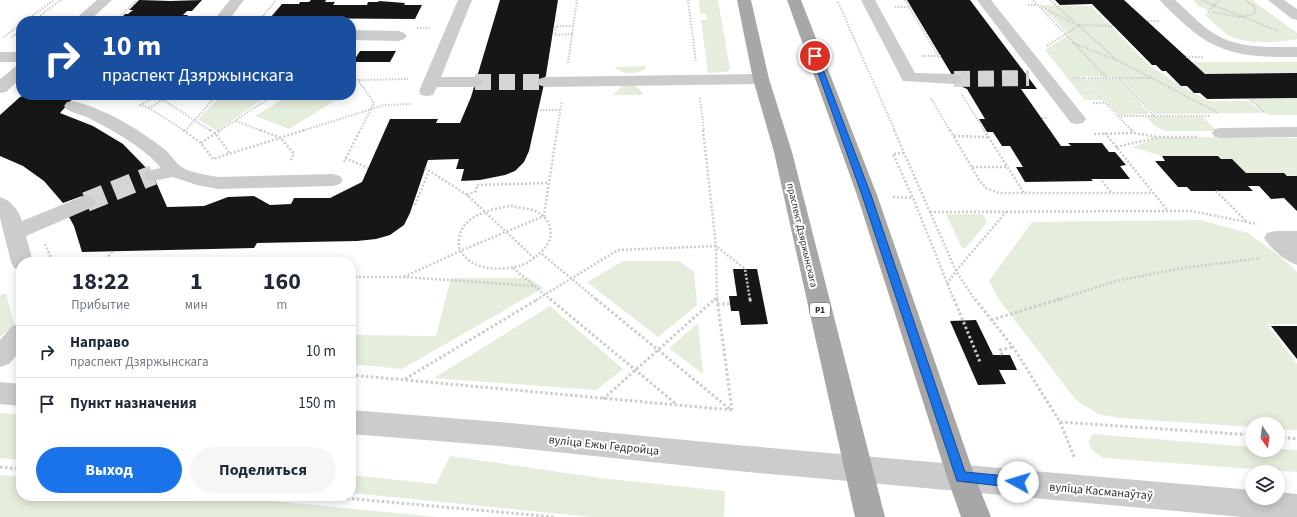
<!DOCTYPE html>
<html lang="ru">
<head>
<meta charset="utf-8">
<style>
  :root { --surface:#fff; --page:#f6f6f7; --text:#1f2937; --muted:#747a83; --line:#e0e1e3; --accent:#1a73e8 }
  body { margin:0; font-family:"Source Sans 3",sans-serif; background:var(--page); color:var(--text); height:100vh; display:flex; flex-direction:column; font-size:15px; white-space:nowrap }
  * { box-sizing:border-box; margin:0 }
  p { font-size:13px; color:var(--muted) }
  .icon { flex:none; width:22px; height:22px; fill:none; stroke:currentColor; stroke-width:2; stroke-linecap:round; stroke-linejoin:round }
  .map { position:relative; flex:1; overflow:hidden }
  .panel { position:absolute; left:16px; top:257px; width:340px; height:244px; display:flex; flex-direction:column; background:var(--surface); border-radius:16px; box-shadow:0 2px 10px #0003 }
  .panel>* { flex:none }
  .hud { position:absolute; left:16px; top:16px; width:340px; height:84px; border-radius:16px; box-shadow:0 2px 10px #0003; background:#1a4fa0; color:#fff; overflow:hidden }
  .needle { width:26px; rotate:166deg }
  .fabs { position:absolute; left:1245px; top:417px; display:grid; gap:8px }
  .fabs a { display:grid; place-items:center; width:40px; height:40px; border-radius:50%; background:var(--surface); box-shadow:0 2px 10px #0003; font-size:20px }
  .pin { position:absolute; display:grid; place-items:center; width:34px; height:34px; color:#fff; margin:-17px; border:2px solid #fff; border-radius:50%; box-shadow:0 1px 4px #0007 }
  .me { position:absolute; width:44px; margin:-22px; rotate:276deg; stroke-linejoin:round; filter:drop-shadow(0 0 3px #0008) }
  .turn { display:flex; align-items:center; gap:14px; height:84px; padding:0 20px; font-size:18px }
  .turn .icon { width:52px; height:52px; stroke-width:2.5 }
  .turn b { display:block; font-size:28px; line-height:34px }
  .eta { display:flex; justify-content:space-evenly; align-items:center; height:68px; text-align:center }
  .eta b { font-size:24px; font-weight:700; line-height:28px }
  .button { display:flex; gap:8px; margin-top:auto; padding:8px 20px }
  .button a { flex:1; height:46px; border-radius:24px; background:var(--accent); color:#fff; font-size:16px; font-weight:700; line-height:46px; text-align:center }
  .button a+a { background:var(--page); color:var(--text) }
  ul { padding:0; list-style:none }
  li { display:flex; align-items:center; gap:12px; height:52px; padding:0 20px; border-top:1px solid var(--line) }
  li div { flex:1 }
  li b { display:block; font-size:15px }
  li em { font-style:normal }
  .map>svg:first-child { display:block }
  .green { fill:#e5eddc }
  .building { fill:#161616 }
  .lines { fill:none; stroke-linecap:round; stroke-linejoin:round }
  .minor-tunnel-far1 { stroke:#d5d5d5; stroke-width:16; stroke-dasharray:16 8; stroke-linecap:butt }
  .minor-tunnel { stroke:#d5d5d5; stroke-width:20; stroke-dasharray:20 10; stroke-linecap:butt }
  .path-far2 { stroke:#ccc; stroke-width:2; stroke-dasharray:1.5 1.5; stroke-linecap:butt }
  .path-far1 { stroke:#ccc; stroke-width:2.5; stroke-dasharray:2 2; stroke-linecap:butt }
  .path { stroke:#ccc; stroke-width:3; stroke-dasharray:2.5 2.5; stroke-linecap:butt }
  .minor { fill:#ccc; fill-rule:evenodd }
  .major { fill:#a7a7a7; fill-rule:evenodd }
  .route { fill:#1a73e8; stroke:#114b97 }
  .labels { text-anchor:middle; stroke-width:4; stroke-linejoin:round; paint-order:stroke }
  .shield { fill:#fff; stroke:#6d6d6d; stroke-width:1 }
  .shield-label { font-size:9px; font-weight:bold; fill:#2f2f2f }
  .street-label { font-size:10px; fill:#2f2f2f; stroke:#fff }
  .near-street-label { font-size:12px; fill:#2f2f2f; stroke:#fff }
</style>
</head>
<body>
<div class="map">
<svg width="1297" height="517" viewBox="0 0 1297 517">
  <rect width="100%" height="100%" fill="#fff"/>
  <!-- green -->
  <g class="green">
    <polygon points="699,0 718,0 730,69 726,72 708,73 701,20 707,20 706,14 700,13"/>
    <path d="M 1193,0 L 1252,0 L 1297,33 L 1297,39 C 1278,43 1243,45 1226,34 C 1219,28 1212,21 1205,15 L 1209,11 L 1214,12 L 1200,7 Z"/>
    <polygon points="1041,5 1091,6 1149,65 1181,86 1209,101 1248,101 1263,113 1154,114 1120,77 1079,76 1102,100 1085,100 1045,50 1069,35"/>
    <polygon points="1192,62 1297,62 1297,73 1205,74"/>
    <path d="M 646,66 L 645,69 C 634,75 624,75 614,67 Z"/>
    <polygon points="1086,79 1120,79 1149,114 1119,115"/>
    <polygon points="635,85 642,92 642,95 613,95 622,86"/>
    <polygon points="222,95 268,95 217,131 198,119"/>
    <polygon points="290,95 344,95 289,129 255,116"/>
    <polygon points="1297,98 1297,115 1268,115 1249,99"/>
    <polygon points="1146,117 1203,117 1217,131 1165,131 1155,126"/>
    <polygon points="1160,137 1297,138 1297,176 1246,173 1218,156 1162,156 1132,147"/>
    <polygon points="946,214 983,214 987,222 966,248 962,248"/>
    <polygon points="1200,220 1248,233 1280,256 1297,272 1297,324 1267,324 1297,364 1297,430 1278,429 1278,424 1252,424 1252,427 1120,418 1098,414 1076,400 1000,301 989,281 1032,222"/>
    <polygon points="623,261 679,261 694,272 697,305 658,337 587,282"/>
    <polygon points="451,278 529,278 543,288 402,369 351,364 351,335 436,336"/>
    <polygon points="6,293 14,325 0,337 0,295"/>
    <polygon points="550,306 623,369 596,390 434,378"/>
    <polygon points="698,323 703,374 669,348"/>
    <polygon points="0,413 21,415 21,432 17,442 21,443 21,460 0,458"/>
    <polygon points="1093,434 1252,447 1252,450 1278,450 1278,449 1297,450 1297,472 1103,458 1092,450 1088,442"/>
    <polygon points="450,456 600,478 725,491 724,517 592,517 351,493 351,475 436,484"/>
    <polygon points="0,475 21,477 21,496 219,496 438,517 0,517"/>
  </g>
  <!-- building -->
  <g class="building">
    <polygon points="139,0 170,1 202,0 192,11 187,11 183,15 188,15 183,21 118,21 125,14 128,14 133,10 129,10"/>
    <polygon points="311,0 326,0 325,2 335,2 333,5 367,5 368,2 378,2 379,1 405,3 404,5 422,5 415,19 270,18 282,4 299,4 300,2 309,2"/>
    <polygon points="500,0 558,0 546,75 529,151 524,162 515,171 505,175 480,180 461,181 464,169 456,169 459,159 428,160 410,213 404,225 390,235 376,239 357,241 257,243 254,248 82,252 74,226 68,215 86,202 82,196 63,203 44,181 23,166 0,156 0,115 20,97 25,95 76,95 60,113 93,126 123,144 153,175 167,207 204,206 228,197 254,196 270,205 291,204 294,198 330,198 362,182 390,119 438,119 436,123 460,123 471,97"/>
    <polygon points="907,0 970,0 1037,89 1021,89 1061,146 1071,146 1068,143 1102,143 1109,152 1115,152 1126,165 1120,166 1130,179 1091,179 1093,181 1025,182 1016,167 1023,167 1010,146 1002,146 993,132 987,132 979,119 985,119 967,89 958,85"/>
    <polygon points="1055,0 1124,0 1205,74 1297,73 1297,98 1207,99 1200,93 1194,93 1187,86 1181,86 1166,71 1162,71 1156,65 1152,65 1092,4 1060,5"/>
    <polygon points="360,51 396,51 390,62 353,62"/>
    <polygon points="1162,156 1218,156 1221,159 1232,159 1246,173 1284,173 1287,176 1297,176 1297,211 1284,198 1271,199 1259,186 1248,186 1253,191 1191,191 1187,187 1178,187 1155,161 1165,161"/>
    <polygon points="733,269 757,269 768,324 741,325 739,311 731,311 729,296 737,296"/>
    <polygon points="976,320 993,355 1010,355 1017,370 999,370 1006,384 978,385 950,321"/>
    <polygon points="1271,326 1297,326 1297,359 1289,349"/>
  </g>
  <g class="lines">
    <!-- minor-tunnel-far1 -->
    <g class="minor-tunnel-far1">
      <polyline points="954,79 1029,78"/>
      <polyline points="475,82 545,82"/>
    </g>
    <!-- minor-tunnel -->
    <polyline class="minor-tunnel" points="86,202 153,175"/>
    <!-- path-far2 -->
    <g class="path-far2">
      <polyline points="688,0 696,62"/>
      <polyline points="905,0 940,59"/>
      <polyline points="1033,0 1107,78"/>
      <polyline points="1050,0 1117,60"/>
      <polyline points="1201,0 1278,31"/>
      <polyline points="838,2 895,131"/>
      <polyline points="1028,5 1038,5 1073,23"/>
      <polyline points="895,7 911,7"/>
      <polyline points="1208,12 1219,0"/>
      <polyline points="1212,12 1239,17 1255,14 1255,7 1245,0"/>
      <polyline points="25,21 54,0"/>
      <polyline points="33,21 61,0"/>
      <polyline points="115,21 137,0"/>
      <polyline points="259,21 276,0"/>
      <polyline points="309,21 311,18"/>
      <polyline points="1148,21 1159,21"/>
      <polyline points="1078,25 1113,26"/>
      <polyline points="417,28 430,28"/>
      <polyline points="572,34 555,35 556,26 573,26"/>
      <polyline points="4,37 21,24"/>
      <polyline points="12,37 21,30"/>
      <polyline points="1073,43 1119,61 1218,113"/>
      <polyline points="1047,46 1078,26"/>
      <polyline points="922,56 941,56"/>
      <polyline points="1186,57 1203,57"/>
      <polyline points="568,63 577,0"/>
      <polyline points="351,78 358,80 374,103 360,131"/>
      <polyline points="1073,78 1152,78"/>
      <polyline points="1083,78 1132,131"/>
      <polyline points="1120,79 1154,116"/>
      <polyline points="359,80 408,79"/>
      <polyline points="962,95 985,131"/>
      <polyline points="109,98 114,95"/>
      <polyline points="700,98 704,131"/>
      <polyline points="931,98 950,131"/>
      <polyline points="152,99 160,95"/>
      <polyline points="1249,99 1265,113"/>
      <polyline points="163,100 149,108 185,131"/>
      <polyline points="163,100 211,131"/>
      <polyline points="1093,103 1106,103"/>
      <polyline points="149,108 140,105 152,99 163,100 194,95"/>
      <polyline points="540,110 560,110"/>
      <polyline points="1118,116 1210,116"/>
      <polyline points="1042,118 1048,118"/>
      <polyline points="236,121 262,131"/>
      <polyline points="185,131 217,95"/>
      <polyline points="219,131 274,95"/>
      <polyline points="302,131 384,105 411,104"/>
      <polyline points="557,131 562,101"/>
    </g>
    <!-- path-far1 -->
    <g class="path-far1">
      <polyline points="183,130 201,143 213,159 305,130"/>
      <polyline points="210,130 216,134 230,154"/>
      <polyline points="260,130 281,138 294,154 290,161"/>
      <polyline points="703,130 716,246 717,300"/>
      <polyline points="894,130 956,271 975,300"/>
      <polyline points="950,130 979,180 986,188 999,193 1153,193"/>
      <polyline points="984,130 1024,193"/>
      <polyline points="1131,130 1133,132"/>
      <polyline points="1105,133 1168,211"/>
      <polyline points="1094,134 1134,133 1158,137"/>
      <polyline points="954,136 988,137"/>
      <polyline points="201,143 221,130"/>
      <polyline points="1116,147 1160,137 1199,137"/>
      <polyline points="904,153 893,154 913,198 954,300"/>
      <polyline points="345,158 368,168"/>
      <polyline points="344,162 360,130"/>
      <polyline points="972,167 1007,167"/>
      <polyline points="425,168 467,195 535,259"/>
      <polyline points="1102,181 1111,192"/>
      <polyline points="1216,191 1247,222"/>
      <polyline points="467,195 476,191 477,185 549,183"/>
      <polyline points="893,197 913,198"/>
      <polyline points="415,205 429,171"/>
      <path d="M 511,206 C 518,208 528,208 535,211 C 552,218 556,237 543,250 C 536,257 528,264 518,266 C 500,271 473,270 462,253 C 459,249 458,244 459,239 C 462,215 491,209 511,206 Z"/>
      <polyline points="930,212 1191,211 1257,224"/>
      <polyline points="45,244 53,262"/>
      <polyline points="542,254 597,300"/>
      <polyline points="103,262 113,251"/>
      <polyline points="513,268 551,300"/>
      <polyline points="351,277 404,277 534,286"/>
      <polyline points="404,277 460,251 544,216 557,130"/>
      <polyline points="947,284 956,271 1006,212"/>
      <polyline points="536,300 618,250 716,246 745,269 750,300"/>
      <polyline points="714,300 716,298"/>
      <polyline points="1057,300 1116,281 1183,268 1261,258"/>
    </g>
    <!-- path -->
    <g class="path">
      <polyline points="550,299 675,403"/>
      <polyline points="596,299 731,410"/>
      <polyline points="717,299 732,410"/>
      <polyline points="750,299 751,304"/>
      <polyline points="954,299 980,362"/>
      <polyline points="975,299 1013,347 1060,422 1252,435"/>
      <polyline points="717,304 730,304"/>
      <polyline points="991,320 1060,299"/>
      <polyline points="1002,355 1000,350 1013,347"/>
      <polyline points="351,375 732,410"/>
      <polyline points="405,379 538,299"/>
      <polyline points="603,399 715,299"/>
      <polyline points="1060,422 1075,459"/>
      <polyline points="1278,437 1297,439"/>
      <polyline points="0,467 21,469"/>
      <polyline points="322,496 555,517"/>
    </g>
    <!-- minor -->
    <g class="minor">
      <polygon points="97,0 112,0 89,21 73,21"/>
      <polygon points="230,0 244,0 228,21 213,21"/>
      <polygon points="458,0 472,0 441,77 475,77 481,79 483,82 481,85 475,87 437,87 433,95 427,96 421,95 419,91"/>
      <polygon points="861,0 875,0 915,73 954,74 960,76 962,79 960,82 954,84 903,81"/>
      <polygon points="977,0 991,0 1083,115 1086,119 1083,123 1077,124 1071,123"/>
      <path d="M 1160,0 L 1175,0 C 1188,11 1199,24 1213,33 C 1238,49 1268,47 1297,47 L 1297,57 C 1247,57 1217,56 1180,20 C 1173,13 1165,7 1160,0 Z"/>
      <polygon points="1268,0 1284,0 1297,9 1297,20 1292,19"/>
      <polygon points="351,30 399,31 404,33 407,36 404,39 399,41 351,40"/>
      <rect x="0" y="52" width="21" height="10"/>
      <polygon points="21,65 21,78 6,92 0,93 0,79 15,67"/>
      <polygon points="761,74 767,76 769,79 767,82 761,84 545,87 539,85 537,82 539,79 545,77"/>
      <path d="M 73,101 C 105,109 137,128 163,148 C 170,153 174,161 180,166 C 190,173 207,175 219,177 L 333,174 L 340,176 L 343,180 L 340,184 L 333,186 L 219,189 L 197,185 L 173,177 L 153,181 L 146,179 L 143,175 L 146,171 L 161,168 C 141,145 115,132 89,118 C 81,114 70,114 64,106 L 67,102 Z"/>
      <polygon points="1297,127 1297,137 1221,138 1215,137 1212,133 1215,129 1221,128"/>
      <path d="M 86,195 L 93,197 L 96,202 L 93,207 L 26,236 L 33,262 L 21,262 L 21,270 L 14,268 L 11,262 L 0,218 L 0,197 C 11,200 19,211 22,221 Z"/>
      <path d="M 1275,231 L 1297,231 L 1297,265 C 1285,261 1271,249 1264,238 L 1267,233 Z"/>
      <polygon points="21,323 21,350 9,364 0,367 0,340 12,326"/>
      <polygon points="0,382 21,384 21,406 0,404"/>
      <polygon points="351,410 499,422 737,445 1252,490 1252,498 1278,498 1278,492 1297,494 1297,517 1242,517 737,471 499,446 351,434"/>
    </g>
    <!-- major -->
    <g class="major">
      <polygon points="737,0 751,0 769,79 792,152 885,517 855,517 774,152 753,79"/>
      <polygon points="787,0 801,0 877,195 975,477 991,517 961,517 947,477 857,195"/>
    </g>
  </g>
  <!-- route -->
  <polygon class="route" points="813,54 818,56 871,195 965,472 1018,477 1022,479 1024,482 1022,486 1018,488 957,481 862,195 812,56"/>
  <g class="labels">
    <!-- shield labels -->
    <rect class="shield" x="810" y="303" width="20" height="14" rx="3"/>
    <g class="shield-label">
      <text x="820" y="313">Р1</text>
    </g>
    <!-- street labels -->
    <g class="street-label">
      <text transform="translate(803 235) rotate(77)" y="4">праспект Дзяржынскага</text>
    </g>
    <!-- near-street labels -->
    <g class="near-street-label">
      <text transform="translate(604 445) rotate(6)" y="4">вуліца Ежы Гедройца</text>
      <text transform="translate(1101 491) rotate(5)" y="4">вуліца Касманаўтаў</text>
    </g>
  </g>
</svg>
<div class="fabs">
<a><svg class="needle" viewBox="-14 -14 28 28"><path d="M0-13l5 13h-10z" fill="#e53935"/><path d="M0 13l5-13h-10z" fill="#747a83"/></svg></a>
<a><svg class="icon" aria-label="layers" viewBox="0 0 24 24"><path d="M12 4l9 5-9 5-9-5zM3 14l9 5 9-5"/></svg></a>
</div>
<div class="pin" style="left:815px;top:56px;background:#d93025"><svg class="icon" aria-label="arrive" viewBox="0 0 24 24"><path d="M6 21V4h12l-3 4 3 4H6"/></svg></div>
<svg class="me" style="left:1018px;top:482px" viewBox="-20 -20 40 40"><circle r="19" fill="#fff"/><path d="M0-13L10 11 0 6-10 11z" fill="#1a73e8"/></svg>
<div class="hud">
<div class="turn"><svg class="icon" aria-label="right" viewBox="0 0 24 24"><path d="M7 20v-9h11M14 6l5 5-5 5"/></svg><div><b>10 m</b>праспект Дзяржынскага</div></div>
</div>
<section class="panel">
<div class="eta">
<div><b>18:22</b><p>Прибытие</p></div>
<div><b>1</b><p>мин</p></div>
<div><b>160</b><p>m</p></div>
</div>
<ul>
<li><svg class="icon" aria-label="right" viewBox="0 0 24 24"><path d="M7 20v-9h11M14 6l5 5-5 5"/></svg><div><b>Направо</b><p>праспект Дзяржынскага</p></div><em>10 m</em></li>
<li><svg class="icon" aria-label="arrive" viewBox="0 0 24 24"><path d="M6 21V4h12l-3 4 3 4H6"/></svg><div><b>Пункт назначения</b></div><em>150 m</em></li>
</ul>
<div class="button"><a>Выход</a><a>Поделиться</a></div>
</section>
</div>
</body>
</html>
